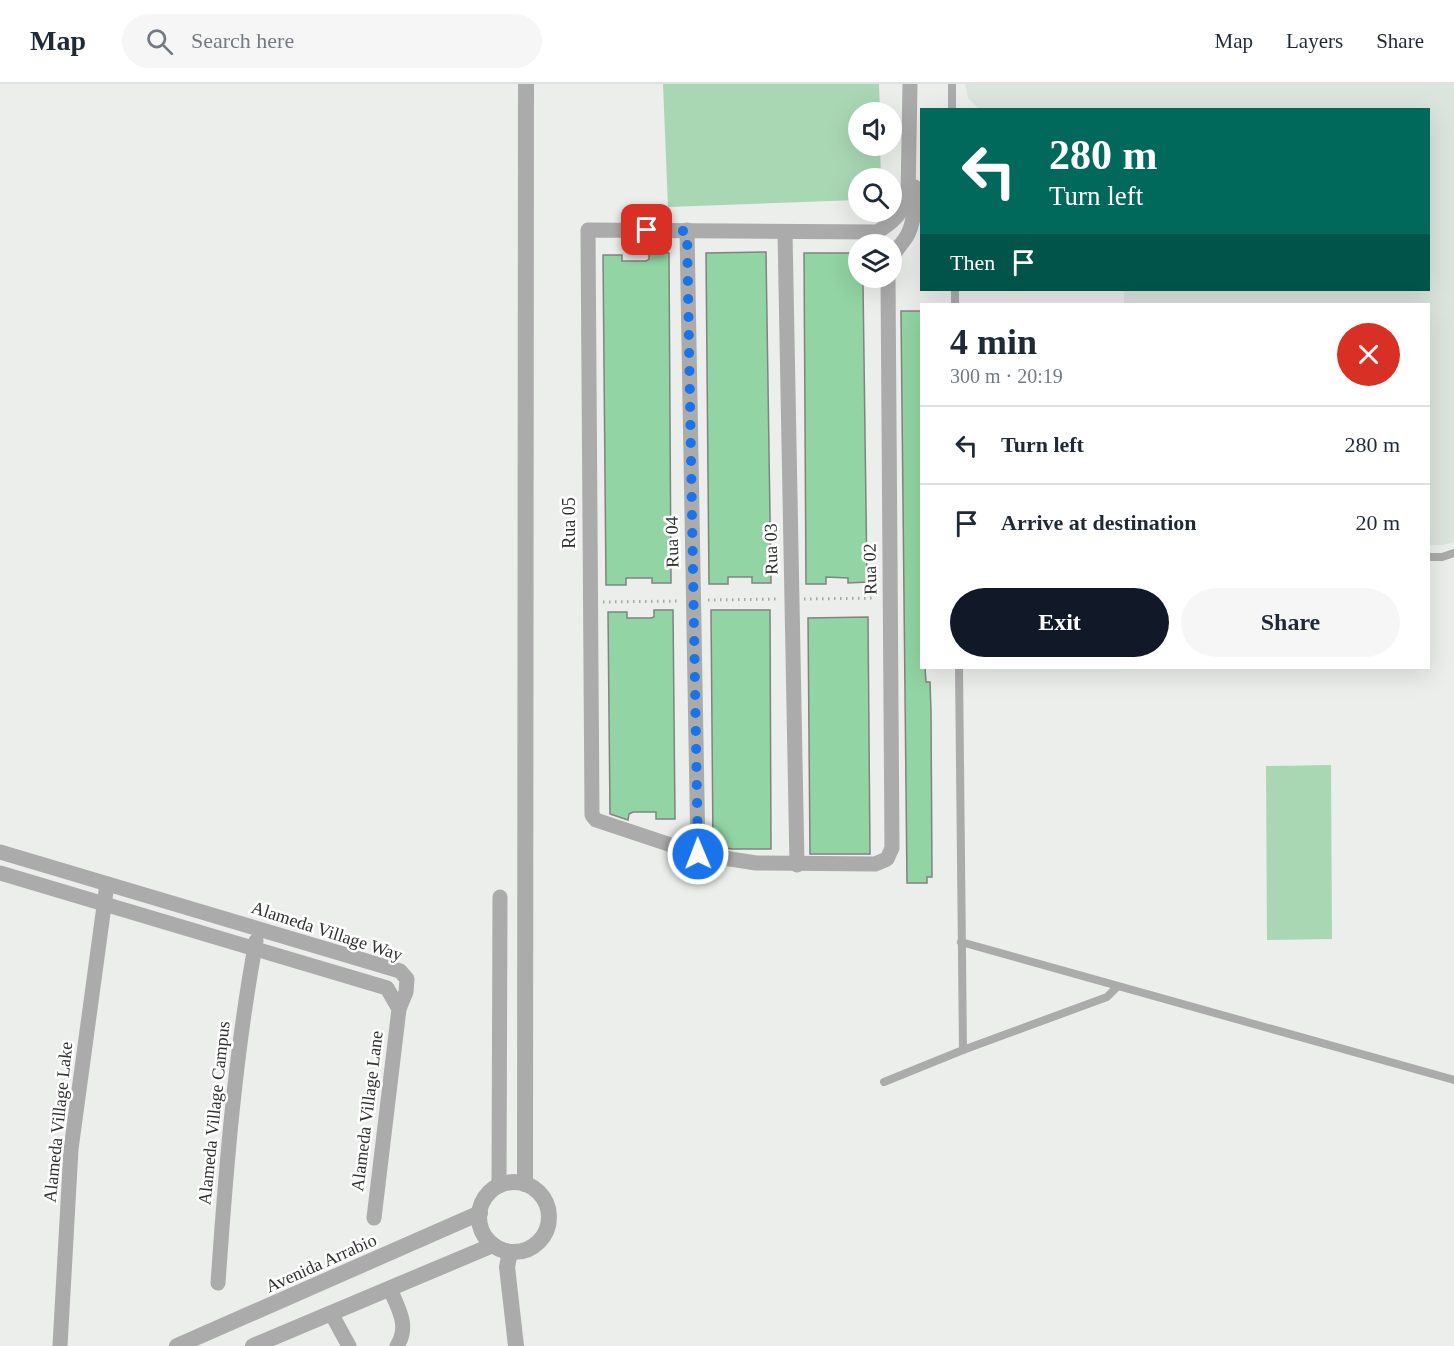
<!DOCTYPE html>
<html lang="en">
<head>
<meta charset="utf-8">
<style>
  :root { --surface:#fff; --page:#f6f6f7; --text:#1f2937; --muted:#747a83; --line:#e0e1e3; --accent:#111827 }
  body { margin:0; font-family:Georgia,serif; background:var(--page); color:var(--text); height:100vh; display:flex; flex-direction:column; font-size:22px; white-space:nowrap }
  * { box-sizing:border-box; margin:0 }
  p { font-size:20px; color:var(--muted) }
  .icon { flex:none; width:33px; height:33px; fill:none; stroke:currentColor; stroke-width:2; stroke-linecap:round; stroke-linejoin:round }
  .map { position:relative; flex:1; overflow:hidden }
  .side { position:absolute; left:920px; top:219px; width:510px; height:366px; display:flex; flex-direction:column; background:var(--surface); border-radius:0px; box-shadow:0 6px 24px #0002 }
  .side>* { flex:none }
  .top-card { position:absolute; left:920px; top:24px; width:510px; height:183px; border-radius:0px; box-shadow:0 6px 24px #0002; background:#00695c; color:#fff; overflow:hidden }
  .buttons { position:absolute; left:848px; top:18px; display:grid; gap:12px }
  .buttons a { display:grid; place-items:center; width:54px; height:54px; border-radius:50%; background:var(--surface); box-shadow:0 6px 24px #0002; font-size:30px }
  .pin { position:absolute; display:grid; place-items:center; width:51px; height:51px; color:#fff; margin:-26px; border-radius:12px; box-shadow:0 3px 9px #0006 }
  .me { position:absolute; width:66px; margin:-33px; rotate:359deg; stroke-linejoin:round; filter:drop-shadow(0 0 4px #0008) }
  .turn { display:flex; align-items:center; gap:21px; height:126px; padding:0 30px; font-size:27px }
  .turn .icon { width:78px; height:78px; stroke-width:2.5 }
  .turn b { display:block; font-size:42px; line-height:51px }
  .then { display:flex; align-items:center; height:57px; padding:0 30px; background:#0003; gap:12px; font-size:22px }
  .round { display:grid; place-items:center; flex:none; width:63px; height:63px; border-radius:32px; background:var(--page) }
  .headline { display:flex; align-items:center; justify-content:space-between; height:102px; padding:0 30px }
  h1 { font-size:36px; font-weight:600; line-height:45px }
  .action { display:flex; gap:12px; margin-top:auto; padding:12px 30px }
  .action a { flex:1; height:69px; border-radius:36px; background:var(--accent); color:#fff; font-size:24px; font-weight:600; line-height:69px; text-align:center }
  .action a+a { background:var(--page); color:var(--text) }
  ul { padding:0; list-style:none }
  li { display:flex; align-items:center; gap:18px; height:78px; padding:0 30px; border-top:2px solid var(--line) }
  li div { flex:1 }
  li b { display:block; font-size:22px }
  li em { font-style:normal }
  header { display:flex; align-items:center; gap:36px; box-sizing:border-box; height:84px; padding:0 30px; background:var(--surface); border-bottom:2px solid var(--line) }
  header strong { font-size:28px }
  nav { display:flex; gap:33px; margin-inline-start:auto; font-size:21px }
  .search { width:420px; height:54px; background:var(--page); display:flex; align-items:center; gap:15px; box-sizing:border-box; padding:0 21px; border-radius:33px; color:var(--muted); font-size:22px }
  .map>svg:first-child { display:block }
  .built { fill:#dbe4dd }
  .green { fill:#a9d7b4 }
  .building { fill:#92d4a3; stroke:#808381; stroke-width:1.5 }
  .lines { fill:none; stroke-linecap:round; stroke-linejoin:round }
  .path { stroke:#a5a8a5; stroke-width:3; stroke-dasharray:1.5 4.5; stroke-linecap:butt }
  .service { stroke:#aaabaa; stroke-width:8 }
  .minor { stroke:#aaabaa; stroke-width:15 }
  .tertiary { stroke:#aaabaa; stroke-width:16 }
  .route { stroke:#1a73e8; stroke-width:10; stroke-dasharray:0 18 }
  .labels { text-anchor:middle; stroke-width:5; stroke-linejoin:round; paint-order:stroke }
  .street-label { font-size:18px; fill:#303130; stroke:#fff }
</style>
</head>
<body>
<header>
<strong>Map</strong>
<div class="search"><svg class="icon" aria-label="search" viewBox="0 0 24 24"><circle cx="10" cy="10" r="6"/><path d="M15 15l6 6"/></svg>Search here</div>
<nav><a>Map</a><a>Layers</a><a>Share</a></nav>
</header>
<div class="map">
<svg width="1454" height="1262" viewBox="0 0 1454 1262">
  <rect width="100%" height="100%" fill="#ebeeeb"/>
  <!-- built -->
  <polygon class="built" points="965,0 1454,0 1454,458 1443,461 1428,461 1428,220 1124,220 1124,206 1428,206 1428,26 979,25 968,14"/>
  <!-- green -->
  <g class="green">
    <polygon points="663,0 879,0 880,28 858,28 858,62 880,62 881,94 858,94 858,116 668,123"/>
    <polygon points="1331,681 1332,855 1267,856 1266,682"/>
  </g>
  <!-- building -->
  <g class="building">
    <polygon points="766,168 771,499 752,499 752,493 728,493 728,500 709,500 706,169"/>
    <polygon points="649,169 669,169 671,499 652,499 652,494 626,494 626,501 606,501 603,171 622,171 622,177 646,177 649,175"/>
    <polygon points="804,169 858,169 858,194 862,194 863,199 867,498 848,499 848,494 826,493 826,500 806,500"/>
    <polygon points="901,227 921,227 921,584 925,584 926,598 930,598 931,628 932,793 927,793 927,799 907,799"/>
    <polygon points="654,526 673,526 675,735 656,735 656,728 633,728 629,730 628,736 610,730 608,528 627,528 627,534 651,534 654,533"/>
    <polygon points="711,526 770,526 771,765 732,765 713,762"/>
    <polygon points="868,533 870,770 810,770 808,534"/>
  </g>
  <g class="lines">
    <!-- path -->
    <g class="path">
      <polyline points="804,515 876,514"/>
      <polyline points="708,516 780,515"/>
      <polyline points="603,518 681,517"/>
    </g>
    <!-- service -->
    <g class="service">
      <polyline points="952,0 952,26"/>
      <polyline points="955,206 955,220"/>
      <polyline points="1428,473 1442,473 1454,469"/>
      <polyline points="959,584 963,966"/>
      <polyline points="961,858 1454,996"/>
      <polyline points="884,998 963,966 1107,913 1117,903"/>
    </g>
    <!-- minor -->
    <g class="minor">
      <polyline points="687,146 698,770"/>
      <polyline points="785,148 797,781"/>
      <path d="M 891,178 C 893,167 903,160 908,150 C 915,135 915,120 915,103"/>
      <path d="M 888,194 L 892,764 L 887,775 L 875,780 L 756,779 L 698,770 L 596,736 L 592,731 L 588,146 L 877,148 C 893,138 902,130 908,112 L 910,0"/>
      <polyline points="0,768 400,887 407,895 406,908 399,925 374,1134"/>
      <polyline points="0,789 387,904 399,925"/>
      <polyline points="499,1102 500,813"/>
      <path d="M 218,1199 C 226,1084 235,970 256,857"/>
      <path d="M 390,1205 C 398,1224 410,1242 397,1262"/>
      <polyline points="331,1229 349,1262"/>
      <polyline points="60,1262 71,1065 107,800"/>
    </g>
    <!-- tertiary -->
    <g class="tertiary">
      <circle cx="514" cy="1133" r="35"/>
      <polyline points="525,1100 526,0"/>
      <polyline points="510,1168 507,1183 516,1262"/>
      <polyline points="177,1262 480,1129"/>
      <polyline points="253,1262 493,1161"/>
    </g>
  </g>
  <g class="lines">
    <!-- route -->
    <polyline class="route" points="647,146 687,147 698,770"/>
  </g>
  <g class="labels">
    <!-- street labels -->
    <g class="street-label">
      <text transform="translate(569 439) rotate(-90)" y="6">Rua 05</text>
      <text transform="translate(672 458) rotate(-91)" y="6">Rua 04</text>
      <text transform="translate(771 465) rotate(-91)" y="6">Rua 03</text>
      <text transform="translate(870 485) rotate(-91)" y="6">Rua 02</text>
      <text transform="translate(327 847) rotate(18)" y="6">Alameda Village Way</text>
      <text transform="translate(367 1027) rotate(-83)" y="6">Alameda Village Lane</text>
      <text transform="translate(214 1029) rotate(-84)" y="6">Alameda Village Campus</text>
      <text transform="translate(58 1038) rotate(-84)" y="6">Alameda Village Lake</text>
      <text transform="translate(321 1179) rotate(-24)" y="6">Avenida Arrabio</text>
    </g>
  </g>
</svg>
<div class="buttons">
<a><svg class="icon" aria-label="sound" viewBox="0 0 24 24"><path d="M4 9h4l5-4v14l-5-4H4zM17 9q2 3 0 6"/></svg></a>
<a><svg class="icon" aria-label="search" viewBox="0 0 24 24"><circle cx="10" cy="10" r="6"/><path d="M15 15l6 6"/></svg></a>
<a><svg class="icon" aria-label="layers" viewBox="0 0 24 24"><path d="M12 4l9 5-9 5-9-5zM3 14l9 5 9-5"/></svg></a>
</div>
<div class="pin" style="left:647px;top:146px;background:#d93025"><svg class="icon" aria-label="arrive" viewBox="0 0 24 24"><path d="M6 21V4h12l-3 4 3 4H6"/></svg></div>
<svg class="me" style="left:698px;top:770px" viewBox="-20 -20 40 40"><circle r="17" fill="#1a73e8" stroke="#fff" stroke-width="3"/><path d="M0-11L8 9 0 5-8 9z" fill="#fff"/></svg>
<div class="top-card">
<div class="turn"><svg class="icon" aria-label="left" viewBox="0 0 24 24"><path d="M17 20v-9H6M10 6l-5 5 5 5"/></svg><div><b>280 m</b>Turn left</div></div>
<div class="then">Then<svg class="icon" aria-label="arrive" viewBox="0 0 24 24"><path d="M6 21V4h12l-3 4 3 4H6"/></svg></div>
</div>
<section class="side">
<div class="headline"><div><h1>4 min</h1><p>300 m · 20:19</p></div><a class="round" style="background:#d93025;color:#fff"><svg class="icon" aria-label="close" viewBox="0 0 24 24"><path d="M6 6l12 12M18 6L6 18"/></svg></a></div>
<ul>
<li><svg class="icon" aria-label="left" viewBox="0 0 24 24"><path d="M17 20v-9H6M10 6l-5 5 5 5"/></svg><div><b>Turn left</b></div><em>280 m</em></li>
<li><svg class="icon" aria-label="arrive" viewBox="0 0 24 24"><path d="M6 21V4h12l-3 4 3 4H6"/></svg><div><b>Arrive at destination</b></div><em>20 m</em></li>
</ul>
<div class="action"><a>Exit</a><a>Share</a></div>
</section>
</div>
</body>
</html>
